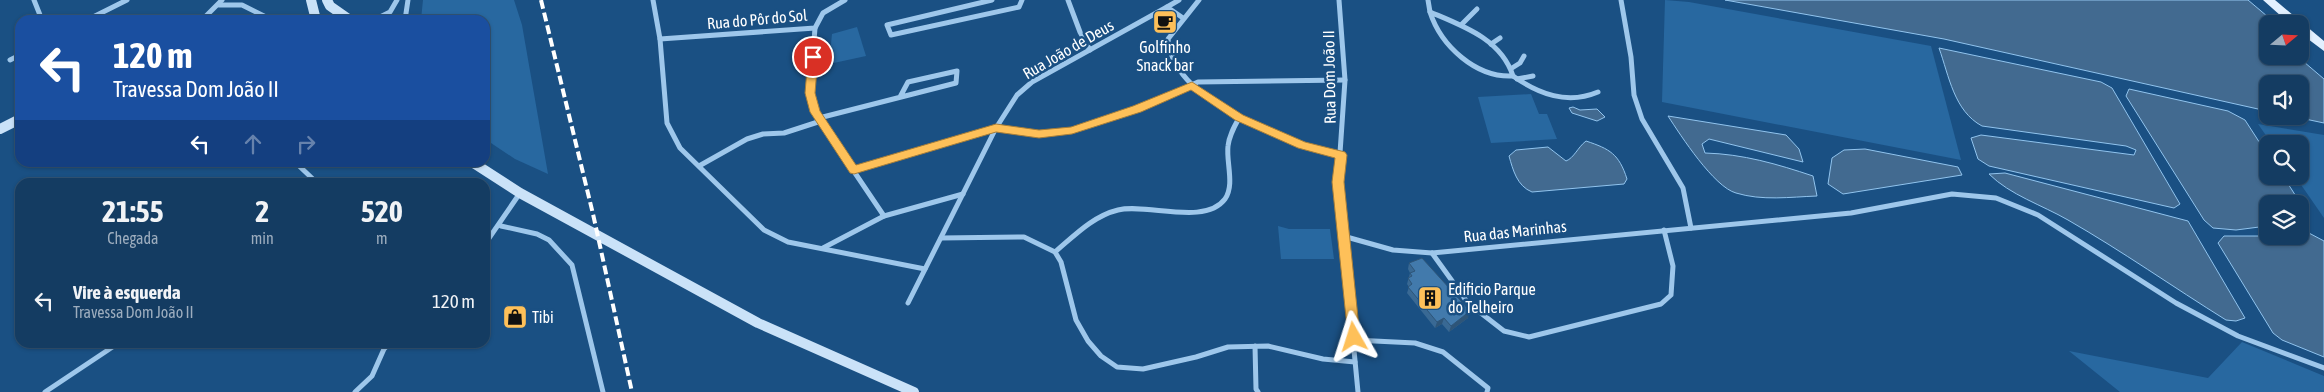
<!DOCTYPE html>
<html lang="pt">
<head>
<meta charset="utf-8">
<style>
  :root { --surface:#143c62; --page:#21476b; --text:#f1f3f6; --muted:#9dadbe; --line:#335677 }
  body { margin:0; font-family:"Asap Condensed",sans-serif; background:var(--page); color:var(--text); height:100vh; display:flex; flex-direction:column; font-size:19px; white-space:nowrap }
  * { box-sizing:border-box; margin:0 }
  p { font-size:16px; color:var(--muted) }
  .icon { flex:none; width:28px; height:28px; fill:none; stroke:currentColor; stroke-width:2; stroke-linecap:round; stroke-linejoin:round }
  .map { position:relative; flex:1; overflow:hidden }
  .sheet { position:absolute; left:15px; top:178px; width:475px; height:170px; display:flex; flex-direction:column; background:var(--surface); border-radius:15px; box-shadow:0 1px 4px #0004,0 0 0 1px var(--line) }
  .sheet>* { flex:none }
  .hud { position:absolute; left:15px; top:15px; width:475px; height:152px; border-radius:15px; box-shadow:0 1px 4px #0004,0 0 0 1px var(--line); background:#1a4fa0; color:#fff; overflow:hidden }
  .needle { width:32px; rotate:71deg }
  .fabs { position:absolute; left:2259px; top:15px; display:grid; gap:10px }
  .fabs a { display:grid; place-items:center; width:50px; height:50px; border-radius:10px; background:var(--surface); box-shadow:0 1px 4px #0004,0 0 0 1px var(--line); font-size:25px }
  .pin { position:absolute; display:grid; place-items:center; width:42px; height:42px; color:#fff; margin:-21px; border:2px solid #fff; border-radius:50%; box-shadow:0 1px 5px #0007 }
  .me { position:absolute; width:55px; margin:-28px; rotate:354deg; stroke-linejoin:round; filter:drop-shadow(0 0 4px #0008) }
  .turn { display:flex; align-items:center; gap:18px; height:105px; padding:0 15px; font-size:22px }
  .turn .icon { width:65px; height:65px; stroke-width:2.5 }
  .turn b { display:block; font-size:35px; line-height:42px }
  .lanes { display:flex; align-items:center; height:48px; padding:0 15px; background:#0003; justify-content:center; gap:25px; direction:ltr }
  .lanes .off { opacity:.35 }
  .eta { display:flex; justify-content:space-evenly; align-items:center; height:85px; text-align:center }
  .eta b { font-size:30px; font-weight:700; line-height:35px }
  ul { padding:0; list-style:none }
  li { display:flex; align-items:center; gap:15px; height:75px; padding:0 15px }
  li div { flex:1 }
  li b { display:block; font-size:19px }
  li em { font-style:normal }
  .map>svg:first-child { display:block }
  .green { fill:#2868a0 }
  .water { fill:#426a90; stroke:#91c4ee }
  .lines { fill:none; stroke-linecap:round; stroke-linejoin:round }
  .street { stroke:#9ec7eb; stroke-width:5 }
  .secondary { stroke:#cae2f8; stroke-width:10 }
  .primary { fill:#e2f0ff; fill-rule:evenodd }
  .rail { stroke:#fff; stroke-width:4; stroke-dasharray:9 4; stroke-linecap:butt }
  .wall { fill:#396994 }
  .shaded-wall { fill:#2e5578 }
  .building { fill:#427aac; stroke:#2e5578 }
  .route { fill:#fec059; stroke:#a57d3a }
  .labels { text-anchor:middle; stroke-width:5; stroke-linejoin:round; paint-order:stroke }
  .street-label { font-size:16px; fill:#fff; stroke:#1a5083 }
  .poi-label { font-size:16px; fill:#fff; stroke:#1a5083; text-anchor:start }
</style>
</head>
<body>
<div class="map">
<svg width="2324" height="392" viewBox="0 0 2324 392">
  <rect width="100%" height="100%" fill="#1a5083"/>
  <!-- green -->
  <g class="green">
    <polygon points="423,0 514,0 522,25 548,174 515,159 485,139 485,20 421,20"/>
    <polygon points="1665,0 1689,2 1931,46 1961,160 1662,102"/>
    <polygon points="857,27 866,56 829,64 832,34"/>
    <polygon points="1531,94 1539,114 1547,114 1557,139 1491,143 1478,97"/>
    <polygon points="2258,124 2324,135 2324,218 2295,176 2300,176 2300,144 2272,144"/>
    <polygon points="1278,226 1289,229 1330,229 1334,259 1281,259"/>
    <polygon points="2242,342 2324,376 2324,392 2120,392 2069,351 2208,378"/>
  </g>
  <!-- water -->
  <g class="water">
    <polygon points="1725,0 2248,0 2274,22 2274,24 2268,24 2268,56 2297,56 2324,79 2324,123 2291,116 2300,116 2300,84 2268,84 2267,111 1944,39"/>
    <path d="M 1939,48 L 2101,82 L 2112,88 L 2180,204 L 2174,208 L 1989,166 L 1978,159 L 1971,138 L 1981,135 L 2134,155 L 2136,150 L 2126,146 L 1982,126 C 1954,111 1949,76 1939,48 Z"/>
    <polygon points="2129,89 2228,111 2245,120 2267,154 2268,176 2283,176 2308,215 2303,223 2300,223 2300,204 2268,204 2267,226 2236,230 2213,228 2204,220 2126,96"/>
    <polygon points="1573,107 1580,110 1597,109 1605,117 1597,121 1572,113 1569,108"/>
    <path d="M 1668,116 L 1786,135 L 1799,149 L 1803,162 L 1709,139 L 1702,144 L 1705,153 C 1743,154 1777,164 1813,176 L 1817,196 C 1790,197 1762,201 1736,193 C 1714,187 1681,136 1668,116 Z"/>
    <path d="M 1586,141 C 1610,149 1619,154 1627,179 L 1624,184 L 1532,192 C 1517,186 1513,170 1509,156 L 1516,150 L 1548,147 L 1566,161 C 1574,158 1578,147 1586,141 Z"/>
    <polygon points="1865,149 1958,167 1962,175 1843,194 1828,184 1832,158 1844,150"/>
    <path d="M 2005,173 L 2188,221 L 2245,318 L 2236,321 L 2226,320 C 2173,287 2122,251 2068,220 C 2042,205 2010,195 1989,174 Z"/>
    <polygon points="2307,232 2324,241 2324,357 2282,340 2273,333 2218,243 2224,236 2300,236 2300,233"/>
  </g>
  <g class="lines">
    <!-- street -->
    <g class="street">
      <polyline points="34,0 42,20"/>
      <polyline points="653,0 660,39 667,123 680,148 764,230 788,242 925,269"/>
      <polyline points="992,0 887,25 891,35 1019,7 1022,0"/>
      <polyline points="1068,0 1080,32 1090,50"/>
      <polyline points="1179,0 1167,7 1183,18"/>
      <path d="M 1199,0 L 1168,39 C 1173,103 1289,142 1341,155"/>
      <polyline points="1339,0 1345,80 1338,182 1358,392"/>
      <polyline points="1428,0 1430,12"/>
      <polyline points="1621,0 1631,57 1634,95 1642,119 1683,188 1691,228"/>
      <polyline points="219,5 242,5 272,20"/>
      <path d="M 1430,12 C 1463,26 1501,39 1513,76 C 1476,78 1441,46 1430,12 Z"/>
      <polyline points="87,20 127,0"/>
      <polyline points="202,20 222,0"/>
      <polyline points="374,20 390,12 397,0"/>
      <polyline points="405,20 408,0"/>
      <polyline points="1462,24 1477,9"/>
      <polyline points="815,28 810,93 815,112 853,170 996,128 1039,134 1071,131 1137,109 1198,82 1345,80"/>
      <polyline points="660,39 815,28 823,13 845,0"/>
      <polyline points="1491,44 1500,38"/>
      <polyline points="10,60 20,55"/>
      <polyline points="1512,68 1520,63 1524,56"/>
      <path d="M 1513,76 C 1539,94 1567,105 1598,92"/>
      <polyline points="1517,79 1533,76"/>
      <polyline points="819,118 956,83 957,71 908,82 900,97"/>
      <polyline points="295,162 316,182"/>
      <polyline points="699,166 747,139 763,134 784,133 821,121"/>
      <polyline points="853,170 884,216 963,194"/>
      <polyline points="501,226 537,234 549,240 572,265 603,392"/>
      <polyline points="1343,236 1393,250 1432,253 1851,213 1952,194 1996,198 2038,215 2176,303 2238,336 2324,368"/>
      <polyline points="941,238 1024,237 1055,252 1061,262 1076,320 1088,341 1101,356 1117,367 1143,369 1196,357 1228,347 1268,346 1323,359 1355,362"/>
      <polyline points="485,244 520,193"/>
      <polyline points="823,248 884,216"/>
      <path d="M 1055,252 C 1074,236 1093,216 1118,210 C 1147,203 1205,226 1225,199 C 1235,185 1226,162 1228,146 C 1229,136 1234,127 1239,118"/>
      <polyline points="1432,253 1468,303 1504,331 1529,337 1661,304 1671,295 1673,266 1664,230"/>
      <polyline points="908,303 996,128 1017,95 1032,82 1167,7"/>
      <polyline points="1354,340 1415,343 1443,352 1488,388 1487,392"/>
      <polyline points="1255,346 1256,389 1258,392"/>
      <polyline points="45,392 120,342"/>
      <polyline points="355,392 372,376 384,349 391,342"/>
    </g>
    <!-- secondary -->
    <g class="secondary">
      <polyline points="311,0 316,20"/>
      <polyline points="327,0 330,6 350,20"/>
      <polyline points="0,129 20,119"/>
      <polyline points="472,162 520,193 758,323 914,392"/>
    </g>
    <!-- primary -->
    <polygon class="primary" points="2263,0 2275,0 2324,41 2324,51 2300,33 2300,24 2290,24"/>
    <!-- rail -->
    <polyline class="rail" points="541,0 593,214 632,392"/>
  </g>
  <!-- wall -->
  <polygon class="wall" points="1409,263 1468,318 1449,332 1442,324 1435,328 1407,293 1409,287 1407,284 1410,273 1408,269"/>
  <!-- shaded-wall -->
  <g class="shaded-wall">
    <polygon points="1470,311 1468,318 1449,332 1451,326"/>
    <polygon points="1444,318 1442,324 1435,328 1437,322"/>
  </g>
  <!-- building -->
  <polygon class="building" points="1422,258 1470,311 1451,326 1444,318 1437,322 1408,287 1412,284 1408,278 1412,276 1410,273 1415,271 1409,263"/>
  <!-- route -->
  <polygon class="route" points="813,53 818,57 815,93 820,111 856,165 996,124 1039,130 1071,127 1133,106 1192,82 1243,115 1305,142 1345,152 1347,155 1344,182 1360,337 1359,341 1350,341 1348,337 1332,182 1335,158 1298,148 1235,120 1191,90 1141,112 1072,134 1039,138 996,132 854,174 850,173 810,112 805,93 808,57"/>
  <!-- icons -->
  <defs>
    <symbol id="cafe-square" viewBox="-11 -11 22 22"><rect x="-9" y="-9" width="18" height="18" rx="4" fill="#fec059" stroke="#1a5083"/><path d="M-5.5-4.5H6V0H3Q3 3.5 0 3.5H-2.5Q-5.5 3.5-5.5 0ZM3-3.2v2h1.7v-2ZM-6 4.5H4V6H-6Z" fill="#111"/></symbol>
    <symbol id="building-square" viewBox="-11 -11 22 22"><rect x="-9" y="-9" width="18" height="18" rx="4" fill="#fec059" stroke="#1a5083"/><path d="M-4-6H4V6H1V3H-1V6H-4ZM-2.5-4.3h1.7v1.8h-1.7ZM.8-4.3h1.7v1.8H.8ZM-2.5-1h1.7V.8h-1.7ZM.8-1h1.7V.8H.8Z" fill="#111"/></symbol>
    <symbol id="shop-square" viewBox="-11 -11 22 22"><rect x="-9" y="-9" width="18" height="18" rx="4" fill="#fec059" stroke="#1a5083"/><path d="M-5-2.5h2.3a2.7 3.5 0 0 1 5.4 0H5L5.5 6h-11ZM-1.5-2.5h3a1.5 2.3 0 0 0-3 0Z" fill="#111"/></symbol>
  </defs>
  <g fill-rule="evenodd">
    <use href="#cafe-square" x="1151" y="8" width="28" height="28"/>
    <use href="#building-square" x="1416" y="284" width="28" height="28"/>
    <use href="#shop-square" x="501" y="303" width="28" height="28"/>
  </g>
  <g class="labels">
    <!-- street labels -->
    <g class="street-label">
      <text transform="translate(757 19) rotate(-5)" y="6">Rua do Pôr do Sol</text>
      <text transform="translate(1068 49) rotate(-30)" y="6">Rua João de Deus</text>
      <text transform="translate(1329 77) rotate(-91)" y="6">Rua Dom João II</text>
      <text transform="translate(1515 231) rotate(-6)" y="6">Rua das Marinhas</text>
    </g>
    <!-- poi labels -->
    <g class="poi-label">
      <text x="1165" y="53" text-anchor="middle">Golfinho<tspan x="1165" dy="18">Snack bar</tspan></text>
      <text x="1448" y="295">Edificio Parque<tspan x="1448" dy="18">do Telheiro</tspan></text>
      <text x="532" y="323">Tibi</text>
    </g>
  </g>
</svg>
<div class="fabs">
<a><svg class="needle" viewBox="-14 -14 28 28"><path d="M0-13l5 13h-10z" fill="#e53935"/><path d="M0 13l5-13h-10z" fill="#9dadbe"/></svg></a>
<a><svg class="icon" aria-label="sound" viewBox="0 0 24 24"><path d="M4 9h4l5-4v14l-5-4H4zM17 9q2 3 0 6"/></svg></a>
<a><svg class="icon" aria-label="search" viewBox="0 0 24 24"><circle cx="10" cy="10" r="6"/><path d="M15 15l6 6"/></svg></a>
<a><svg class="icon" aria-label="layers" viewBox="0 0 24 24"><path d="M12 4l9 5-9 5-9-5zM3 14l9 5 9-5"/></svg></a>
</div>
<div class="pin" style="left:813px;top:57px;background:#d93025"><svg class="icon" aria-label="arrive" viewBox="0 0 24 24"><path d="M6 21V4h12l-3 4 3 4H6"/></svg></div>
<svg class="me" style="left:1354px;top:337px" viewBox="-20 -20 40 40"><path d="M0-17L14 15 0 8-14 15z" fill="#fec059" stroke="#fff" stroke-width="4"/></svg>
<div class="hud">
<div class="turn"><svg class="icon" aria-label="left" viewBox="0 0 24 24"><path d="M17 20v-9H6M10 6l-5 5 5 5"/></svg><div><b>120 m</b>Travessa Dom João II</div></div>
<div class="lanes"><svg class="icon" aria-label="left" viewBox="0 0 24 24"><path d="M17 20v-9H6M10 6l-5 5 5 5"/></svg><svg class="icon off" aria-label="ahead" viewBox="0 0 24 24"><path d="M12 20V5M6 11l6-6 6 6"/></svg><svg class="icon off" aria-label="right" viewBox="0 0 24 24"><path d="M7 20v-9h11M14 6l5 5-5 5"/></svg></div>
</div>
<section class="sheet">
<div class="eta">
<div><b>21:55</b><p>Chegada</p></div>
<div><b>2</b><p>min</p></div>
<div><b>520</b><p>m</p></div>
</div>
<ul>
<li><svg class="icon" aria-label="left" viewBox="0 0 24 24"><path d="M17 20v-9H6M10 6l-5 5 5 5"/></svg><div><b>Vire à esquerda</b><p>Travessa Dom João II</p></div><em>120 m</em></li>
</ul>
</section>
</div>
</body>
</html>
